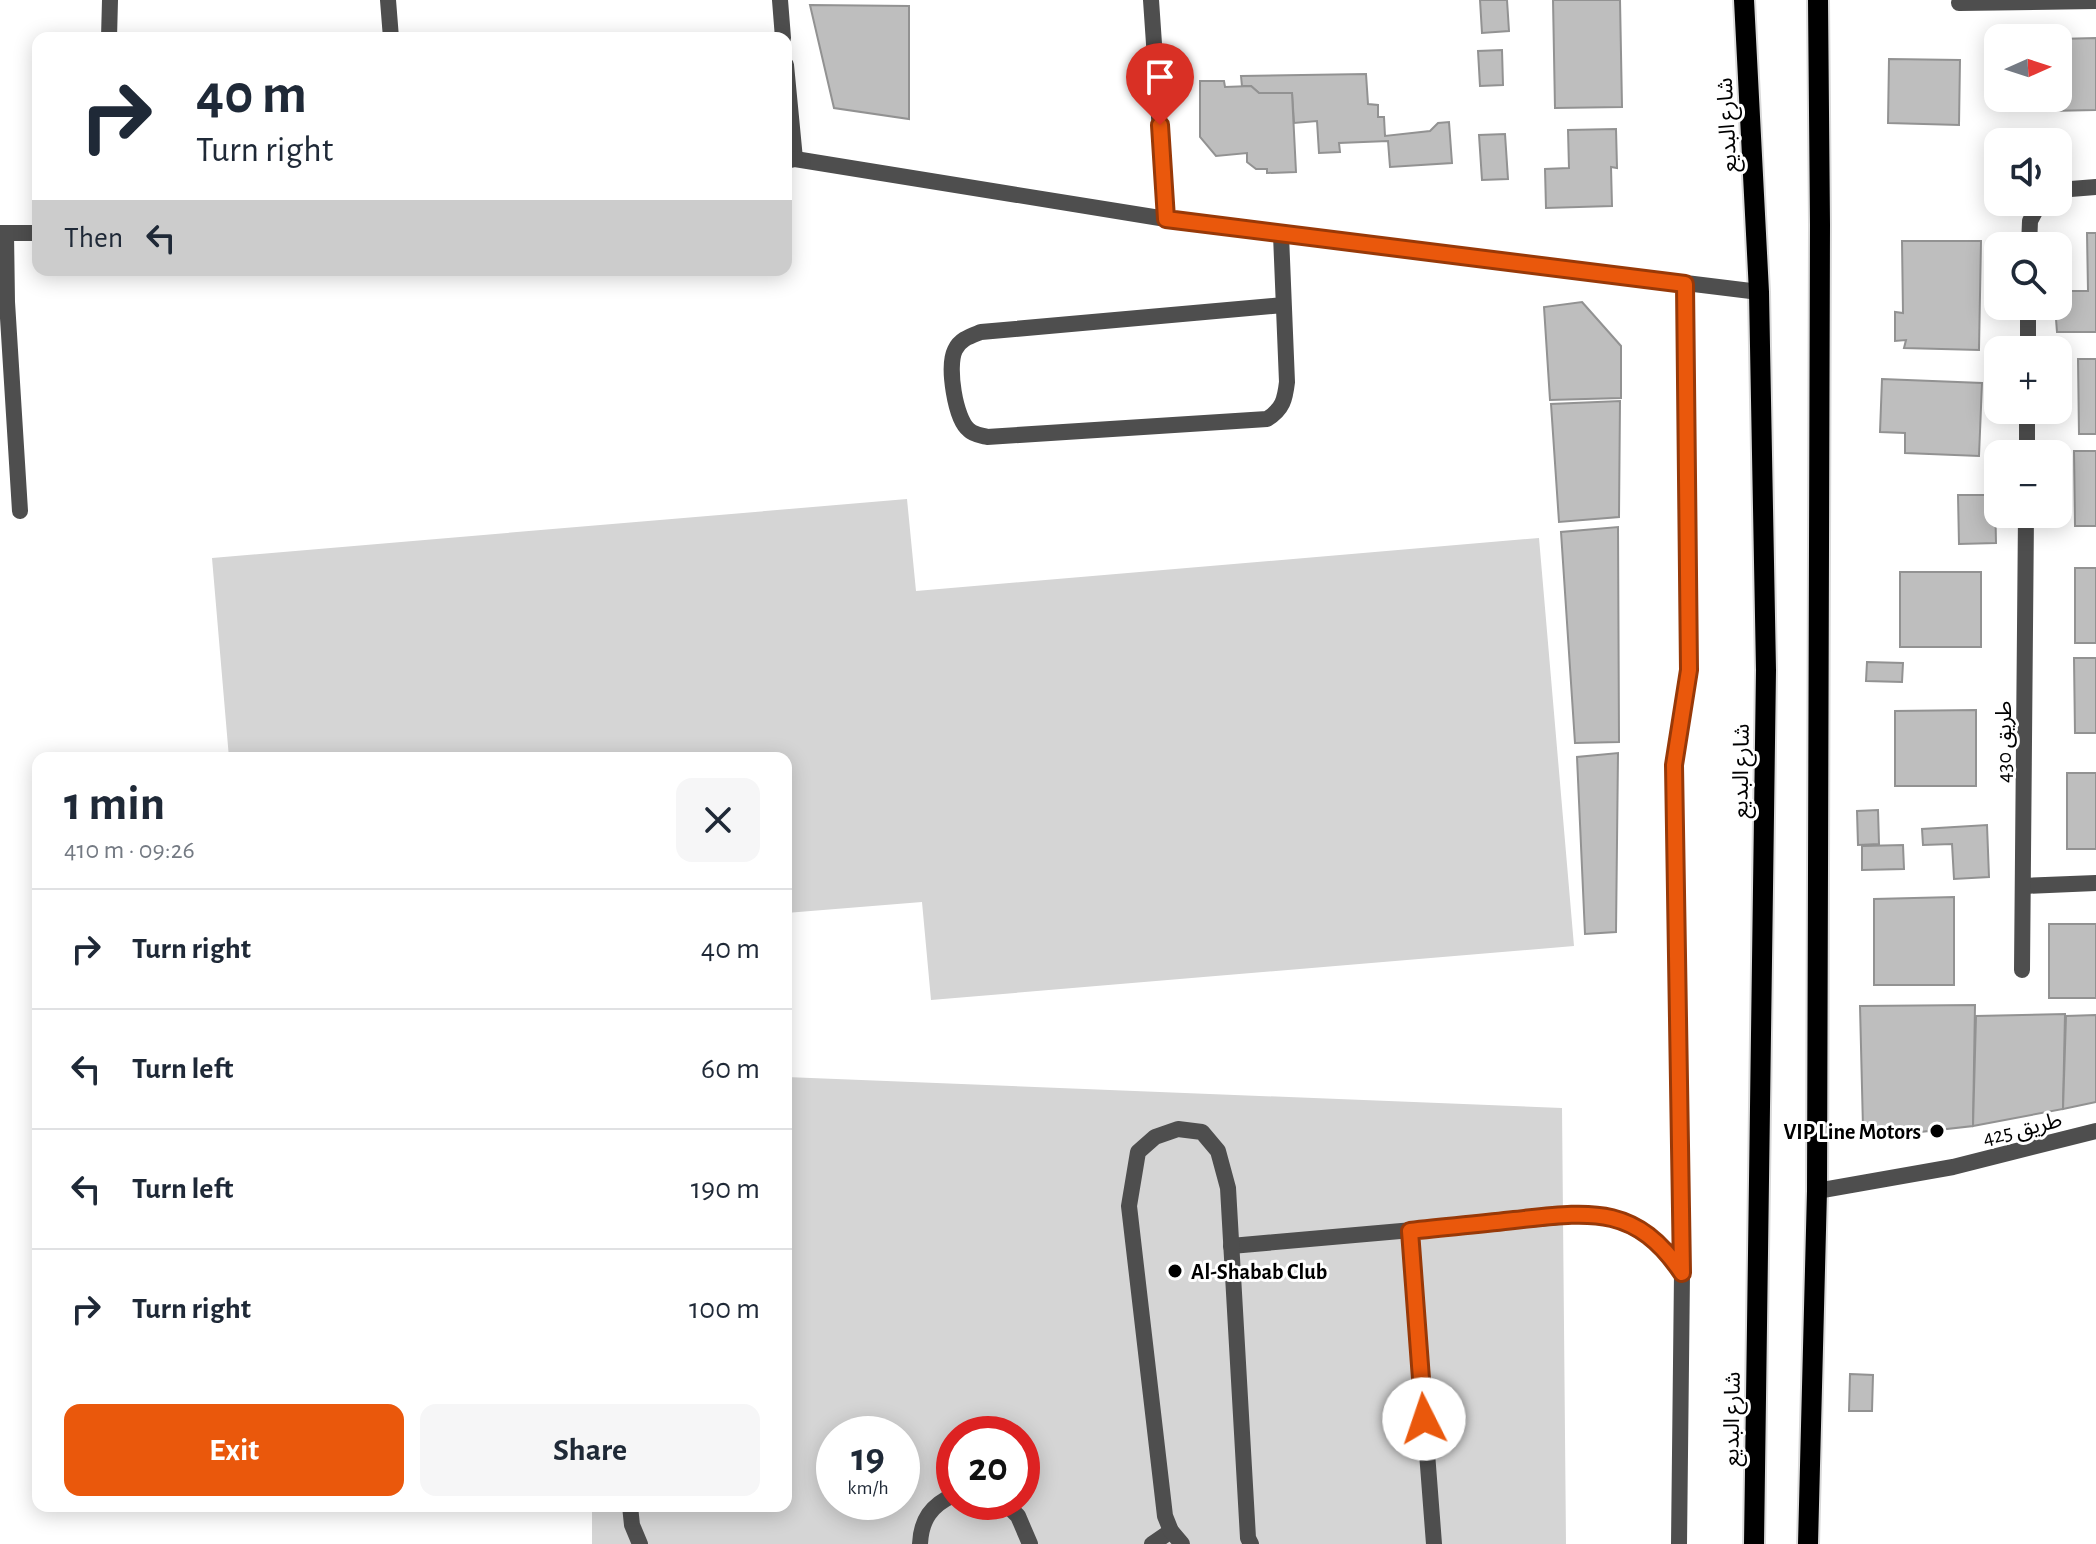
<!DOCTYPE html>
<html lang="en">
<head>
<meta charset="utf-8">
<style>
  :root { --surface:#fff; --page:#f6f6f7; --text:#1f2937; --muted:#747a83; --line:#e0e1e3; --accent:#ea580c }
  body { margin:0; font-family:"Alegreya Sans","Noto Sans Arabic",sans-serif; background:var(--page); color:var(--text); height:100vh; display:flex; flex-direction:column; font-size:30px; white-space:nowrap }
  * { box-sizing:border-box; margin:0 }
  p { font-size:26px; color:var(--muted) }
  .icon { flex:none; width:44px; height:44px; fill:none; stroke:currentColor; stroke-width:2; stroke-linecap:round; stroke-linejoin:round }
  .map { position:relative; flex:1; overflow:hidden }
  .side { position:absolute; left:32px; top:752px; width:760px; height:760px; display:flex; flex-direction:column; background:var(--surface); border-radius:16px; box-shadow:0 4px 20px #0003 }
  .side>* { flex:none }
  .guide { position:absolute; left:32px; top:32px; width:760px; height:244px; border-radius:16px; box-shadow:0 4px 20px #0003; background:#fff; color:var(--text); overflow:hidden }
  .needle { width:52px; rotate:87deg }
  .buttons { position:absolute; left:1984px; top:24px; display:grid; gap:16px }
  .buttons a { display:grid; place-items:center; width:88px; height:88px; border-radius:16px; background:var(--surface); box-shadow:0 4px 20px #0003; font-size:40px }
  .speed { position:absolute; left:816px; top:1416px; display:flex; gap:16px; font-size:40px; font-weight:700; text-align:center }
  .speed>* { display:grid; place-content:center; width:104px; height:104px; border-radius:50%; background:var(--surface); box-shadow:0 4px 20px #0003; line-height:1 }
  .speed small { font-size:20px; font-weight:400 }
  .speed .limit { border:12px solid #d22; background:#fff; color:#111 }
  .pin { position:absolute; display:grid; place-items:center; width:68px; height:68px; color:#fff; margin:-82px -34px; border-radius:50% 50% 50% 0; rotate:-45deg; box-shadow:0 0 8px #0007 }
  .pin .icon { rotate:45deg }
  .me { position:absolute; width:88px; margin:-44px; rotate:356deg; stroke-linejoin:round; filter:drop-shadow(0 0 6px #0008) }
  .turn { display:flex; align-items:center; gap:28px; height:168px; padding:0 32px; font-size:36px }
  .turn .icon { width:104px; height:104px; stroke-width:2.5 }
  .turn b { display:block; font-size:56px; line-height:68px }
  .then { display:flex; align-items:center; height:76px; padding:0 32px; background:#0003; gap:16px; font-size:30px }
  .round { display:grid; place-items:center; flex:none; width:84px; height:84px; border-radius:16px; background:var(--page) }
  .headline { display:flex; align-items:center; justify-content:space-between; height:136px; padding:0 32px }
  h1 { font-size:48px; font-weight:600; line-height:60px }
  .primary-button { display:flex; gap:16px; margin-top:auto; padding:16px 32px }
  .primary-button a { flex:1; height:92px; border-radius:16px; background:var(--accent); color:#fff; font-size:32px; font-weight:600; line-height:92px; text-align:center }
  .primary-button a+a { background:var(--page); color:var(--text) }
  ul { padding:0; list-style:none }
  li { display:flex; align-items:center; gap:24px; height:120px; padding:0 32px; border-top:2px solid var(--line) }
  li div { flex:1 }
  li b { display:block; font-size:30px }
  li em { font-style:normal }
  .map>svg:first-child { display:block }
  .green { fill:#d5d5d5; fill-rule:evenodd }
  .building { fill:#bebebe; stroke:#929292; stroke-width:2 }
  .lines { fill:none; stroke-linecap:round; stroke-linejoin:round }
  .primary-casing { stroke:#dbdbdb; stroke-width:24 }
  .service { stroke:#4e4e4e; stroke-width:16 }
  .minor { stroke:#4e4e4e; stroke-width:16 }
  .primary { stroke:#000; stroke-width:20 }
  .route-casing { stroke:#983908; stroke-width:20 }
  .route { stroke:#ea580c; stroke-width:14 }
  .poi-dot { fill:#000; stroke:#fff; stroke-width:3 }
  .labels { text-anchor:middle; stroke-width:6; stroke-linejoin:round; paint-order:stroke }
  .street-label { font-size:22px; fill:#000; stroke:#fff }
  .poi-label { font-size:22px; font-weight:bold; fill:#000; stroke:#fff; text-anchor:end }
</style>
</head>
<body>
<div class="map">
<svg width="2096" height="1544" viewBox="0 0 2096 1544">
  <rect width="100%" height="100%" fill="#fff"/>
  <!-- green -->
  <g class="green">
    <polygon points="907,499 916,591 1539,538 1574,946 931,1000 922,902 786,913 786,758 229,758 212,558"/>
    <path d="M 786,1077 L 1562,1108 L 1566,1544 L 592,1544 L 592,1506 L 786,1506 ZM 834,1434 L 902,1434 L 902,1502 L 834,1502 ZM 954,1434 L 1022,1434 L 1022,1502 L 954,1502 Z"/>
  </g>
  <!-- building -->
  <g class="building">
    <polygon points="1480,0 1507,0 1509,31 1482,33"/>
    <polygon points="1553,0 1620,0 1622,107 1555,108"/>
    <polygon points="810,5 909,6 909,119 834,108"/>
    <polygon points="2096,38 2096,110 2049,111 2048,98 2058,98 2058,39"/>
    <polygon points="1502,50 1503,85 1480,86 1478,51"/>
    <polygon points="1889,59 1960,60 1959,125 1888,123"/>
    <polygon points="1366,74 1368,104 1378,105 1378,117 1384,117 1385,136 1430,131 1438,123 1449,122 1452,163 1390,167 1388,141 1339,143 1340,152 1319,153 1317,121 1294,123 1292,93 1259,93 1251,86 1242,86 1241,76"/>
    <polygon points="1200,81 1224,81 1225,87 1251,86 1259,93 1292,93 1296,172 1267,173 1267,169 1256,169 1247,162 1247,153 1216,156 1200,137"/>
    <polygon points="1616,129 1617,168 1611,167 1612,206 1546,208 1545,169 1569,168 1568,130"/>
    <polygon points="1505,134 1508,179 1482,180 1479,135"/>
    <polygon points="2087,233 2096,233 2096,332 2057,332 2055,306 2058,306 2058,291 2088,291"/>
    <polygon points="1902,241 1981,241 1979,350 1904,348 1906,340 1895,341 1895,312 1903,313"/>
    <polygon points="1582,302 1621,346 1621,398 1550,400 1544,307"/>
    <polygon points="2078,359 2096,359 2096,434 2079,434"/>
    <polygon points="1882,379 1982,383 1979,456 1905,453 1905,433 1880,432"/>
    <polygon points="1620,401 1619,517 1559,522 1551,404"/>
    <polygon points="2074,451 2096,451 2096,526 2075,526"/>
    <polygon points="1958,495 1995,495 1996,543 1959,544"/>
    <polygon points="1618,527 1619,742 1575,743 1561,532"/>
    <rect x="2075" y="568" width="21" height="75"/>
    <rect x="1900" y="572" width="81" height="75"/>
    <polygon points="2074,658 2096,658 2096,733 2075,733"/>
    <polygon points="1867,662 1903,663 1902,682 1866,681"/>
    <polygon points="1976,710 1976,786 1895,786 1895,711"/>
    <polygon points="1618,753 1616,932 1585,934 1577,757"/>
    <rect x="2067" y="773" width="29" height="76"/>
    <polygon points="1878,810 1879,844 1858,845 1857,811"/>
    <polygon points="1987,825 1989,877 1954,879 1952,844 1923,845 1922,829"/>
    <polygon points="1903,845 1904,869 1862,870 1862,846"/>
    <polygon points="1954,897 1954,985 1874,985 1874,899"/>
    <rect x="2049" y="924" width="47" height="74"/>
    <polygon points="1975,1005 1973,1126 1876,1137 1863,1128 1860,1006"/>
    <polygon points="2065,1014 2063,1109 1973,1126 1976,1016"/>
    <polygon points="2096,1015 2096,1102 2063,1109 2066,1016"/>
    <polygon points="1850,1374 1873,1375 1872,1411 1849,1411"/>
  </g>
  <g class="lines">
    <defs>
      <g id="primary">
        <polyline points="1744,0 1759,292 1766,670 1754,1544"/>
        <polyline points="1808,1544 1817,1191 1820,225 1818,0"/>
      </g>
    </defs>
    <!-- primary casing -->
    <use href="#primary" class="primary-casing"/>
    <!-- service -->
    <g class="service">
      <polyline points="6,233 7,302 20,511"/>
      <path d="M 1281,235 L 1287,382 C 1285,399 1283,409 1267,419 L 987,437 C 981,435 974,435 969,430 C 955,419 947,366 955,350 C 960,339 971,336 981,332 L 1283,305"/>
      <polyline points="1410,1231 1434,1544"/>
      <path d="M 1231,1246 L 1593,1214 C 1633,1222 1659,1239 1682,1273"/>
      <polyline points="1004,1502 1018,1516 1030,1544"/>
      <polyline points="630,1506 632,1525 640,1544"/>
      <path d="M 920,1544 C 921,1520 931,1505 954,1495"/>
      <polyline points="1152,1544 1171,1531"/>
      <polyline points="1182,1544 1171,1531 1165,1516 1129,1206 1138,1152 1155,1137 1178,1129 1202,1132 1218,1151 1228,1188 1248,1538 1251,1544"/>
      <polyline points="1679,1544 1682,1273 1674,765 1689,670 1685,284"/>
    </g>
    <!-- minor -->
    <g class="minor">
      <polyline points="388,0 391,38"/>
      <polyline points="780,0 783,38"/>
      <polyline points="1151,0 1166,219"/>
      <polyline points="1959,3 2096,1"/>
      <polyline points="109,38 110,0"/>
      <polyline points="786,65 795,159"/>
      <polyline points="786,161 795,159 1166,219 1759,292"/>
      <polyline points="2058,190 2096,187"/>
      <polyline points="0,233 38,233"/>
      <polyline points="2029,246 2030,221 2040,202"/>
      <polyline points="2028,350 2028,306"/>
      <polyline points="2027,454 2027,410"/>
      <polyline points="2023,886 2096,883"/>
      <polyline points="2022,970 2026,514"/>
      <polyline points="1817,1191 1953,1167 2096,1131"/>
    </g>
    <!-- primary -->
    <use href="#primary" class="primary"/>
  </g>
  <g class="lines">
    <defs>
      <path id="route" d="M 1160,125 L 1166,219 L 1685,284 L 1689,670 L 1674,765 L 1682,1273 C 1635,1203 1588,1212 1514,1220 C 1479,1224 1444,1227 1410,1231 L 1424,1419"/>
    </defs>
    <!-- route casing -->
    <use href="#route" class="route-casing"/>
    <!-- route -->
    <use href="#route" class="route"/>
  </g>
  <!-- markers -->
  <g class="poi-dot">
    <circle cx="1937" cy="1131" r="8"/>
    <circle cx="1175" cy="1271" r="8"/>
  </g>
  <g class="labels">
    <!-- street labels -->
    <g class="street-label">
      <text transform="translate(1726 125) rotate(-93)" y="8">شارع البديع</text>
      <text transform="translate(2003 742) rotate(-90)" y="8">طريق 430</text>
      <text transform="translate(1740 771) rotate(-89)" y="8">شارع البديع</text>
      <text transform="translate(2022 1128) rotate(-14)" y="8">طريق 425</text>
      <text transform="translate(1731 1419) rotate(-89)" y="8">شارع البديع</text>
    </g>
    <!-- poi labels -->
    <g class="poi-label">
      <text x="1921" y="1139">VIP Line Motors</text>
      <text x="1191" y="1279" text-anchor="start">Al-Shabab Club</text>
    </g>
  </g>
</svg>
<div class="buttons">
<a><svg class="needle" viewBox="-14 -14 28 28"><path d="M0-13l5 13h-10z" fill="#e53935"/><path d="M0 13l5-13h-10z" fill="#747a83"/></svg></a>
<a><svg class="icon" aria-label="sound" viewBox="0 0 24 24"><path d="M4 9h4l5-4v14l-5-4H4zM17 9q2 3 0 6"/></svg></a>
<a><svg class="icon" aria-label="search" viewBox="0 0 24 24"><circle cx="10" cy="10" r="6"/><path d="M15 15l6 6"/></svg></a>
<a>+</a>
<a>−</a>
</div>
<div class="speed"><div>19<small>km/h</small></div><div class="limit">20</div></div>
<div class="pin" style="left:1160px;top:125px;background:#d93025"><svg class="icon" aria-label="arrive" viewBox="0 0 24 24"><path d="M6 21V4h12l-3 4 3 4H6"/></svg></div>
<svg class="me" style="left:1424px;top:1419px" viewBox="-20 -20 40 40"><circle r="19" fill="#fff"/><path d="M0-13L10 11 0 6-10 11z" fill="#ea580c"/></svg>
<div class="guide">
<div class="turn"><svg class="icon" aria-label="right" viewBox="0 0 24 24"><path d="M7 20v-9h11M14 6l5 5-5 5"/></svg><div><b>40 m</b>Turn right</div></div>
<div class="then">Then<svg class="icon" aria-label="left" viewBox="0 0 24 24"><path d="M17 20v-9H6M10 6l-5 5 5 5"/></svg></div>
</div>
<section class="side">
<div class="headline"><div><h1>1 min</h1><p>410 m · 09:26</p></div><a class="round"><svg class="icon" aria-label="close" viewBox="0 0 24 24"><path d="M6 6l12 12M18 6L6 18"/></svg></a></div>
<ul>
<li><svg class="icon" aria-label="right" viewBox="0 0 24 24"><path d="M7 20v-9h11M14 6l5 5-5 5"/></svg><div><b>Turn right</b></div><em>40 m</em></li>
<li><svg class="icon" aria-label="left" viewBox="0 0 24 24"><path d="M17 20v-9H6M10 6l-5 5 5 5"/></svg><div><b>Turn left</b></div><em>60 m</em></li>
<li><svg class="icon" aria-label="left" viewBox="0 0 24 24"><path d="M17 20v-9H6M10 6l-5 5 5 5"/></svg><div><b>Turn left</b></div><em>190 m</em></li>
<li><svg class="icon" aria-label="right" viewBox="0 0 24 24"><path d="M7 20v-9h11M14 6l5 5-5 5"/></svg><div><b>Turn right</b></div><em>100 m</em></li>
</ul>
<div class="primary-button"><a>Exit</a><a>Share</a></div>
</section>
</div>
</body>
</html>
